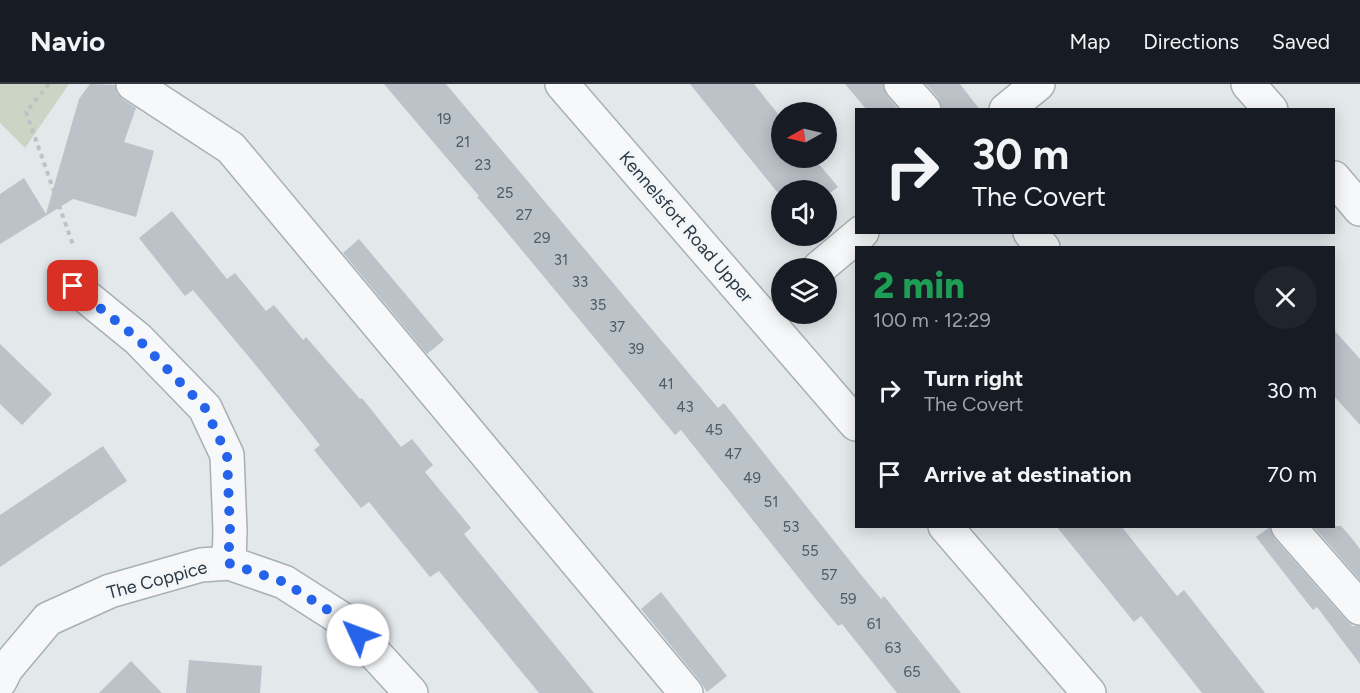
<!DOCTYPE html>
<html lang="en">
<head>
<meta charset="utf-8">
<style>
  :root { --surface:#171b24; --page:#20242c; --text:#f1f3f6; --muted:#9ea1a6; --line:#363941 }
  body { margin:0; font-family:Figtree,sans-serif; background:var(--page); color:var(--text); height:100vh; display:flex; flex-direction:column; font-size:22px; white-space:nowrap }
  * { box-sizing:border-box; margin:0 }
  p { font-size:20px; color:var(--muted) }
  .icon { flex:none; width:33px; height:33px; fill:none; stroke:currentColor; stroke-width:2; stroke-linecap:round; stroke-linejoin:round }
  .map { position:relative; flex:1; overflow:hidden }
  .panel { position:absolute; left:855px; top:162px; width:480px; height:282px; display:flex; flex-direction:column; background:var(--surface); border-radius:0px; box-shadow:0 3px 15px #0003 }
  .panel>* { flex:none }
  .top-card { position:absolute; left:855px; top:24px; width:480px; height:126px; border-radius:0px; box-shadow:0 3px 15px #0003; background:#171b24; color:var(--text); overflow:hidden }
  .needle { width:39px; rotate:262deg }
  .tools { position:absolute; left:771px; top:18px; display:grid; gap:12px }
  .tools a { display:grid; place-items:center; width:66px; height:66px; border-radius:50%; background:var(--surface); box-shadow:0 3px 15px #0003; font-size:30px }
  .pin { position:absolute; display:grid; place-items:center; width:51px; height:51px; color:#fff; margin:-26px; border-radius:12px; box-shadow:0 3px 9px #0006 }
  .me { position:absolute; width:66px; margin:-33px; rotate:313deg; stroke-linejoin:round; filter:drop-shadow(0 0 4px #0008) }
  .turn { display:flex; align-items:center; gap:21px; height:126px; padding:0 18px; font-size:27px }
  .turn .icon { width:78px; height:78px; stroke-width:2.5 }
  .turn b { display:block; font-size:42px; line-height:51px }
  .round { display:grid; place-items:center; flex:none; width:63px; height:63px; border-radius:32px; background:var(--page) }
  .headline { display:flex; align-items:center; justify-content:space-between; height:102px; padding:0 18px }
  h1 { font-size:36px; font-weight:800; line-height:45px; color:#1e9e55 }
  ul { padding:0; list-style:none }
  li { display:flex; align-items:center; gap:18px; height:84px; padding:0 18px }
  li div { flex:1 }
  li b { display:block; font-size:22px }
  li em { font-style:normal }
  header { display:flex; align-items:center; gap:36px; box-sizing:border-box; height:84px; padding:0 30px; background:var(--surface); border-bottom:2px solid var(--line) }
  header strong { font-size:28px }
  nav { display:flex; gap:33px; margin-inline-start:auto; font-size:21px }
  .map>svg:first-child { display:block }
  .green { fill:#ccd5c5 }
  .building { fill:#bbc2c8 }
  .lines { fill:none; stroke-linecap:round; stroke-linejoin:round }
  .minor-casing { stroke:#a8b0b5; stroke-width:36 }
  .path { stroke:#bdc2c6; stroke-width:4; stroke-dasharray:4.5 4.5; stroke-linecap:butt }
  .minor { stroke:#f6f8f9; stroke-width:33 }
  .route { stroke:#2563eb; stroke-width:10; stroke-dasharray:0 18 }
  .labels { text-anchor:middle; stroke-width:6; stroke-linejoin:round; paint-order:stroke }
  .number-label { font-size:15px; fill:#4f5a64 }
  .street-label { font-size:18px; fill:#2b3843; stroke:#f3f6f8 }
</style>
</head>
<body>
<header>
<strong>Navio</strong>
<nav><a>Map</a><a>Directions</a><a>Saved</a></nav>
</header>
<div class="map">
<svg width="1360" height="609" viewBox="0 0 1360 609">
  <rect width="100%" height="100%" fill="#e3e8eb"/>
  <!-- green -->
  <polygon class="green" points="0,0 69,0 25,64 0,39"/>
  <!-- building -->
  <g class="building">
    <polygon points="90,0 115,1 117,9 122,15 136,24 124,58 154,67 136,133 73,115 0,160 0,110 24,94 46,130 79,15"/>
    <polygon points="384,0 446,0 718,324 724,319 858,487 881,515 884,512 961,609 897,609 842,540 838,542 814,513 681,346 675,351 496,135 477,113 479,112"/>
    <polygon points="690,0 754,0 782,35 782,74 814,74 838,103 826,112 826,106 782,106 782,114"/>
    <polygon points="845,0 883,0 887,12 899,26 867,26"/>
    <polygon points="926,0 960,0 980,26 942,26 938,14"/>
    <polygon points="172,127 227,195 235,189 266,227 274,221 303,256 306,253 360,315 362,314 401,363 412,355 433,381 425,388 471,444 464,450 594,609 539,609 439,487 430,493 369,418 361,424 314,366 320,361 254,279 193,206 185,212 139,154"/>
    <polygon points="359,155 444,256 427,270 343,169"/>
    <polygon points="1334,246 1360,275 1360,341 1334,312"/>
    <polygon points="0,260 52,310 22,341 0,320"/>
    <polygon points="103,362 127,397 0,483 0,431"/>
    <polygon points="1056,442 1121,442 1177,512 1184,506 1265,609 1202,609 1141,532 1134,538"/>
    <polygon points="1313,442 1341,442 1350,452 1360,465 1360,496"/>
    <polygon points="1270,443 1274,454 1346,536 1353,542 1360,542 1360,580 1317,523 1313,526 1256,453"/>
    <polygon points="661,508 727,592 707,608 700,597 641,525"/>
    <polygon points="189,576 262,582 260,609 186,609"/>
    <polygon points="131,577 162,609 99,609"/>
  </g>
  <g class="lines">
    <defs>
      <g id="minor">
        <polyline points="133,0 231,64 686,609"/>
        <polyline points="562,0 856,340"/>
        <polyline points="901,0 924,26"/>
        <polyline points="1248,0 1271,26"/>
        <polyline points="1006,26 1038,0"/>
        <polyline points="1334,94 1360,125"/>
        <polyline points="1030,148 1043,164"/>
        <polyline points="819,184 862,148"/>
        <polyline points="73,202 138,255 205,324 227,371 230,446 229,479"/>
        <polyline points="945,442 1089,609"/>
        <polyline points="1288,442 1360,524"/>
        <polyline points="0,597 6,585 48,535 110,507 201,481 229,479 284,498 345,537 411,609"/>
      </g>
    </defs>
    <!-- minor casing -->
    <use href="#minor" class="minor-casing"/>
    <!-- path -->
    <polyline class="path" points="49,0 26,28 73,161"/>
    <!-- minor -->
    <use href="#minor" class="minor"/>
  </g>
  <g class="lines">
    <!-- route -->
    <polyline class="route" points="73,202 138,255 205,324 227,371 230,446 228,479 284,498 345,537 358,551"/>
  </g>
  <g class="labels">
    <!-- number labels -->
    <g class="number-label">
      <text x="444" y="40">19</text>
      <text x="463" y="63">21</text>
      <text x="483" y="86">23</text>
      <text x="505" y="114">25</text>
      <text x="524" y="136">27</text>
      <text x="542" y="159">29</text>
      <text x="561" y="181">31</text>
      <text x="580" y="203">33</text>
      <text x="598" y="226">35</text>
      <text x="617" y="248">37</text>
      <text x="636" y="270">39</text>
      <text x="666" y="305">41</text>
      <text x="685" y="328">43</text>
      <text x="714" y="351">45</text>
      <text x="733" y="375">47</text>
      <text x="752" y="399">49</text>
      <text x="771" y="423">51</text>
      <text x="791" y="448">53</text>
      <text x="810" y="472">55</text>
      <text x="829" y="496">57</text>
      <text x="848" y="520">59</text>
      <text x="874" y="545">61</text>
      <text x="893" y="569">63</text>
      <text x="912" y="593">65</text>
    </g>
    <!-- street labels -->
    <g class="street-label">
      <text transform="translate(686 143) rotate(49)" y="6">Kennelsfort Road Upper</text>
      <text transform="translate(157 496) rotate(-15)" y="6">The Coppice</text>
    </g>
  </g>
</svg>
<div class="tools">
<a><svg class="needle" viewBox="-14 -14 28 28"><path d="M0-13l5 13h-10z" fill="#e53935"/><path d="M0 13l5-13h-10z" fill="#9ea1a6"/></svg></a>
<a><svg class="icon" aria-label="sound" viewBox="0 0 24 24"><path d="M4 9h4l5-4v14l-5-4H4zM17 9q2 3 0 6"/></svg></a>
<a><svg class="icon" aria-label="layers" viewBox="0 0 24 24"><path d="M12 4l9 5-9 5-9-5zM3 14l9 5 9-5"/></svg></a>
</div>
<div class="pin" style="left:73px;top:202px;background:#d93025"><svg class="icon" aria-label="arrive" viewBox="0 0 24 24"><path d="M6 21V4h12l-3 4 3 4H6"/></svg></div>
<svg class="me" style="left:358px;top:551px" viewBox="-20 -20 40 40"><circle r="19" fill="#fff"/><path d="M0-13L10 11 0 6-10 11z" fill="#2563eb"/></svg>
<div class="top-card">
<div class="turn"><svg class="icon" aria-label="right" viewBox="0 0 24 24"><path d="M7 20v-9h11M14 6l5 5-5 5"/></svg><div><b>30 m</b>The Covert</div></div>
</div>
<section class="panel">
<div class="headline"><div><h1>2 min</h1><p>100 m · 12:29</p></div><a class="round"><svg class="icon" aria-label="close" viewBox="0 0 24 24"><path d="M6 6l12 12M18 6L6 18"/></svg></a></div>
<ul>
<li><svg class="icon" aria-label="right" viewBox="0 0 24 24"><path d="M7 20v-9h11M14 6l5 5-5 5"/></svg><div><b>Turn right</b><p>The Covert</p></div><em>30 m</em></li>
<li><svg class="icon" aria-label="arrive" viewBox="0 0 24 24"><path d="M6 21V4h12l-3 4 3 4H6"/></svg><div><b>Arrive at destination</b></div><em>70 m</em></li>
</ul>
</section>
</div>
</body>
</html>
